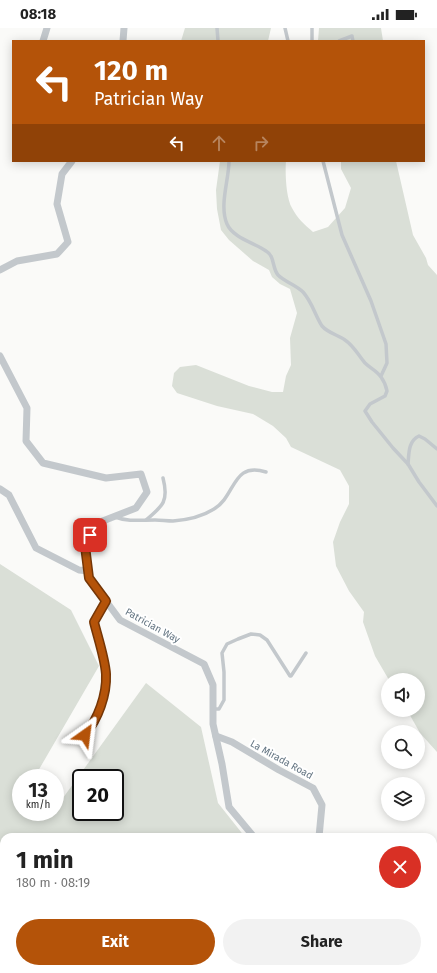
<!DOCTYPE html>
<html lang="en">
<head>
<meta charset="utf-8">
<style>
  :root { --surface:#fff; --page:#f2f2f2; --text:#222; --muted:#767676; --accent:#b45309 }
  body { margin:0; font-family:"Fira Sans",sans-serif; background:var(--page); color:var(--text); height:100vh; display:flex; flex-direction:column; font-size:15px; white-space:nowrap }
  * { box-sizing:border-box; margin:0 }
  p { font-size:13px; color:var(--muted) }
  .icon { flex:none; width:22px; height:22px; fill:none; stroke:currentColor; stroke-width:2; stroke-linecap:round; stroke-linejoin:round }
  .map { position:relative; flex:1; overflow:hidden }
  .details { position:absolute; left:0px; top:805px; width:437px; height:140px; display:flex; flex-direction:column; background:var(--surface); border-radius:12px 12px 0 0; box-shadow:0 2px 10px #0003 }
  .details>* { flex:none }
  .guide { position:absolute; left:12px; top:12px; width:413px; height:122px; border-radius:0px; box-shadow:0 2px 10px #0003; background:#b45309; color:#fff; overflow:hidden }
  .buttons { position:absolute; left:381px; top:645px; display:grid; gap:8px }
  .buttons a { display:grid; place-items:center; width:44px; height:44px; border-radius:50%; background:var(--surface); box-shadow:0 2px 10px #0003; font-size:20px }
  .speed { position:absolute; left:12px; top:741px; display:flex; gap:8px; font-size:20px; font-weight:700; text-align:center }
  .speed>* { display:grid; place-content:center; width:52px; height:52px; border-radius:50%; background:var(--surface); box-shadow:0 2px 10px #0003; line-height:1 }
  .speed small { font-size:10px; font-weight:400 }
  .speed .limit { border:2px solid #111; border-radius:6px; background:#fff; color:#111 }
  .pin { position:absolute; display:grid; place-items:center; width:34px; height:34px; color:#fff; margin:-17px; border-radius:8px; box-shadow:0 2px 6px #0006 }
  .me { position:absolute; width:44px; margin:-22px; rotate:31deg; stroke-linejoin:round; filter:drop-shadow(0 0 3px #0008) }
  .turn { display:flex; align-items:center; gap:14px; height:84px; padding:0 16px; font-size:18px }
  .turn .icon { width:52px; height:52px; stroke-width:2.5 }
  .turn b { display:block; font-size:28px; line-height:34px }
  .lanes { display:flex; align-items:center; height:38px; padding:0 16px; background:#0003; justify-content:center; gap:20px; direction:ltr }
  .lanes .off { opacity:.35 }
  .round { display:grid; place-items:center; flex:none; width:42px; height:42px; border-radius:21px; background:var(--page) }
  .headline { display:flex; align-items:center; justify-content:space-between; height:68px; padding:0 16px }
  h1 { font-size:24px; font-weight:700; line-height:30px }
  .primary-button { display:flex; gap:8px; margin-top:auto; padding:8px 16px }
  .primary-button a { flex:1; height:46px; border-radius:24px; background:var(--accent); color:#fff; font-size:16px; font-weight:700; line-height:46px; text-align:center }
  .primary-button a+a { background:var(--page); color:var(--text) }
  .status { display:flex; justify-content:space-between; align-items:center; height:28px; padding:0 20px; background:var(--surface); direction:ltr }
  .status svg { height:11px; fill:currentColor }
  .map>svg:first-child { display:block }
  .built { fill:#e8e9e9 }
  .green { fill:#dadfd7; fill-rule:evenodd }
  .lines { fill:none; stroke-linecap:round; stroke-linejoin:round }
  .service { stroke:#c3c8cc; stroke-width:3.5 }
  .minor { stroke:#c3c8cc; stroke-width:7 }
  .route-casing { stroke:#753606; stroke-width:10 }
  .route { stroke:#b45309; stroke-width:7 }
  .labels { text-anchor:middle; stroke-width:4; stroke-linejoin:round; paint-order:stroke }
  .street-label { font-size:10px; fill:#657683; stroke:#fff }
</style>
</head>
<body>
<div class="status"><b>08:18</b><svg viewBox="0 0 49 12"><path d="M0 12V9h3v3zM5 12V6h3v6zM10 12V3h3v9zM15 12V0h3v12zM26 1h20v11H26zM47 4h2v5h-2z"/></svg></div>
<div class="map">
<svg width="437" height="945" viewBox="0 0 437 945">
  <rect width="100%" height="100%" fill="#fafaf8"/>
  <!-- built -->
  <polygon class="built" points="0,853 4,857 4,941 123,941 122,945 0,945"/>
  <!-- green -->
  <g class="green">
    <polygon points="185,0 271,0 268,13 181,13"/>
    <polygon points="319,0 381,0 383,13 318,13"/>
    <path d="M 220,133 L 286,133 C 285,145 286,170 292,180 C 297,190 305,197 313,204 L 328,199 L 345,180 L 351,160 L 341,141 L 341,133 L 396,133 L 413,207 L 426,230 L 428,237 L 437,247 L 437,724 L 420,705 L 407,682 L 418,682 L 418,652 L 389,652 L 375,628 L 363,594 L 364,584 L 349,563 L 336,538 L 333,514 L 340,494 L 349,476 L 349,458 L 340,442 L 291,419 L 286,410 L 273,398 L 253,386 L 217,378 L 177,365 L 172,358 L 174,345 L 180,339 L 196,337 L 249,358 L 272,364 L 283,364 L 286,348 L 291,337 L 290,310 L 297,285 L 290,261 L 280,256 L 272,249 L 269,242 L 253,233 L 229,212 L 221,202 L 217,181 L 216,162 Z"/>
    <path d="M 0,536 L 71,582 L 99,638 L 34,750 L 21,750 L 21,773 L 19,775 L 21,776 L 21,784 L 36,784 L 48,790 L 53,784 L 55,784 L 55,781 L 146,655 L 201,699 L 218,775 L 245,809 L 4,809 L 4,857 L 0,853 ZM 81,750 L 115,750 L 115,784 L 81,784 Z"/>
    <polygon points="123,941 319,941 316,945 122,945"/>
  </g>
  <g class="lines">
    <!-- service -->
    <g class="service">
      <polyline points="217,0 218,13"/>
      <polyline points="285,0 288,13"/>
      <polyline points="312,13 312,0"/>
      <polyline points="339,13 352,8 353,13"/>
      <path d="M 229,133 C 229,152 219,177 227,196 C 233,210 255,215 266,223 C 275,228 272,240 278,247 C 285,254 296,257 303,264 C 312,274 315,287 322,298 C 328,305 338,307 345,312 C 354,318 358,327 365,335 C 370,340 377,343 381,349 C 384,353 386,358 387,363 L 385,368 L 370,376 L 365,383 L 372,394 L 393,420 L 408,436 L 419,454 L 437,478"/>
      <polyline points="323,133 342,207 371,273 386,316 387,335 381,348"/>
      <path d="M 408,436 C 409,426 408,413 419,408 L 425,411 L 437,421"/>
      <path d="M 115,489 C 128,494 141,492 155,492 C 161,492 167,493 173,493 C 186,492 203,488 214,481 C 236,468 232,433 266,444"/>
      <path d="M 146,492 C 163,478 169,473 163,450"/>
      <polyline points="213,681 219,681 224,672 224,644 222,625 227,616 238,611 251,606 260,607 267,612 290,648 291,648 306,625"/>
      <path d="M 85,707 C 98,691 107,667 106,646 C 105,631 98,610 94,595 L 106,574"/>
      <polyline points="0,868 4,870"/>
      <polyline points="0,935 4,935"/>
      <polyline points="68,941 69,945"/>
      <polyline points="103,945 106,941"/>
    </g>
    <!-- minor -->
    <g class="minor">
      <polyline points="43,13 47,0"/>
      <polyline points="123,13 124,0"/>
      <polyline points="0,242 17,233 57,226 68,214 57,176 62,146 72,133"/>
      <polyline points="0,328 27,380 26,413 43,435 106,450 141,446 147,464 136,480 95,496 85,518 89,550 120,592 204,636 213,657 213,696 222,736 229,779 254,809"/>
      <polyline points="0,461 9,467 36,520 79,542 89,543"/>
      <polyline points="216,708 232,714 279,742 313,760 322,777 319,809"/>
      <polyline points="433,921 437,921"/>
      <polyline points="364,941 368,945"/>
    </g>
  </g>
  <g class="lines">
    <defs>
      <path id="route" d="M 85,707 C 98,691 107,667 106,646 C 105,631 98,610 94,594 L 106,573 L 89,550 L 85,518 L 90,507"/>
    </defs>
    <!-- route casing -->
    <use href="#route" class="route-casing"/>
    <!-- route -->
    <use href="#route" class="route"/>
  </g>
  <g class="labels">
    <!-- street labels -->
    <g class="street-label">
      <text transform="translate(153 597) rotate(29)" y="4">Patrician Way</text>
      <text transform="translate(282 731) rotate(29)" y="4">La Mirada Road</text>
    </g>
  </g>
</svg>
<div class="buttons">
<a><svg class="icon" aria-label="sound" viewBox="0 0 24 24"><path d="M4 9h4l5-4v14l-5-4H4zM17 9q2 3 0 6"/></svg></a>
<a><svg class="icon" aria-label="search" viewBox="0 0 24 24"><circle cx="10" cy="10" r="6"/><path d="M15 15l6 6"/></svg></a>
<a><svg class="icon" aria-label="layers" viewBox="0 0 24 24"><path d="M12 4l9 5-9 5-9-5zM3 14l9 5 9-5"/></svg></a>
</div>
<div class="speed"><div>13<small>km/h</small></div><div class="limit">20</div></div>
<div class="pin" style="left:90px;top:507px;background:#d93025"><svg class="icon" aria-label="arrive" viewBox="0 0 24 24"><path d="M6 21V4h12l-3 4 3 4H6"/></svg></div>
<svg class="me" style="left:85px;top:707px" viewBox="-20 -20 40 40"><path d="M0-17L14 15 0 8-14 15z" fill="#b45309" stroke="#fff" stroke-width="4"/></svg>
<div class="guide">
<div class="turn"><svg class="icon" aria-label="left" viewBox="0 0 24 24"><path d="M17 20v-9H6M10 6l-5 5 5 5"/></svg><div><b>120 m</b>Patrician Way</div></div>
<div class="lanes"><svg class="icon" aria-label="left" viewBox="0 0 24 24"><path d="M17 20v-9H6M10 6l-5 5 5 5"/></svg><svg class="icon off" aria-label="ahead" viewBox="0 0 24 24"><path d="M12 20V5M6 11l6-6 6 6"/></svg><svg class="icon off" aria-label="right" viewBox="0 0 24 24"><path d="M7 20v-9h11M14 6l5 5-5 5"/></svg></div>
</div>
<section class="details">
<div class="headline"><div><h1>1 min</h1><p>180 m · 08:19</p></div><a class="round" style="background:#d93025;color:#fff"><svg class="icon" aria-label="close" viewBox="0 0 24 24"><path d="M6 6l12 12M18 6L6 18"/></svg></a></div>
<div class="primary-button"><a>Exit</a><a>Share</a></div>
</section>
</div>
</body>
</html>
